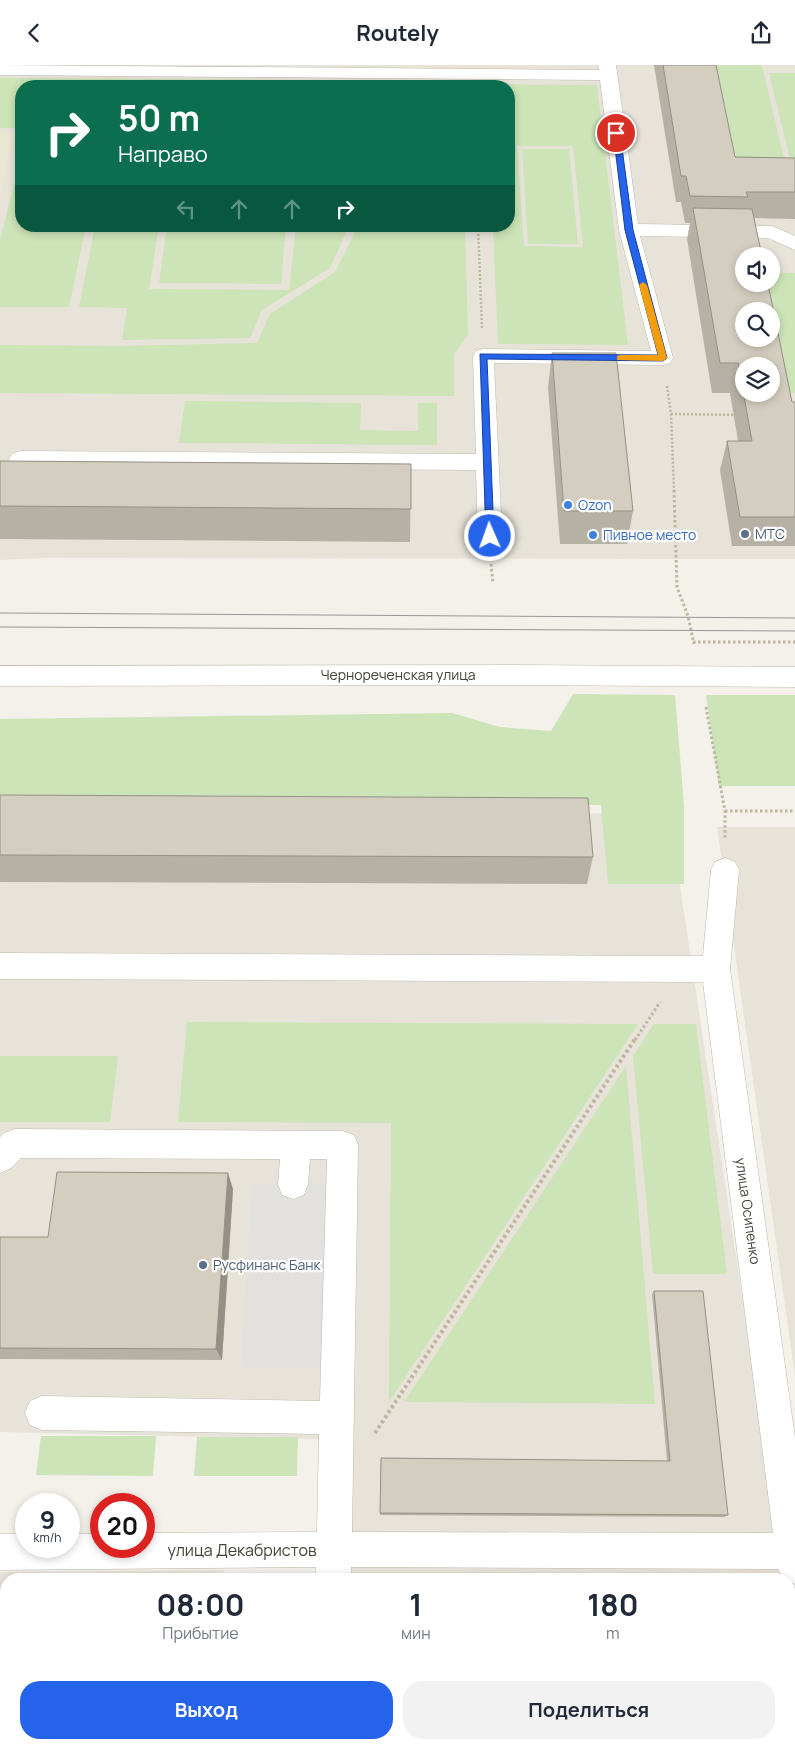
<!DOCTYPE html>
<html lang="ru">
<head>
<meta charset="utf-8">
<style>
  :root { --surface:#fff; --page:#f2f2f3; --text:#1f2937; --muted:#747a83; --accent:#2563eb }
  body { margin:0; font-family:Manrope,sans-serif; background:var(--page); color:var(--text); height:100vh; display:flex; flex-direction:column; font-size:19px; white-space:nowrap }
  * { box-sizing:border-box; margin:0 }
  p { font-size:16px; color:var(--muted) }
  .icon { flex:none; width:28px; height:28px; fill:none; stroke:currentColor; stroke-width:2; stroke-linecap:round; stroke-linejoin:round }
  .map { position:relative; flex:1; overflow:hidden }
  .side { position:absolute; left:0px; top:1508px; width:795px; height:176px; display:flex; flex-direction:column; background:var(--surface); border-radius:20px 20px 0 0; box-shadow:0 2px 8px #0003 }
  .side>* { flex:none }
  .hud { position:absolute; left:15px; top:15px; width:500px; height:152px; border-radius:20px; box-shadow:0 2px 8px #0003; background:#0b6e4f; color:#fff; overflow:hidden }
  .controls { position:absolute; left:735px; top:182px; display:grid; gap:10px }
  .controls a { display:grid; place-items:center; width:45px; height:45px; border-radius:50%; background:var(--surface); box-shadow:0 2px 8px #0003; font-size:25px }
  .speed { position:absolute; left:15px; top:1428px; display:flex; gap:10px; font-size:25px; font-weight:700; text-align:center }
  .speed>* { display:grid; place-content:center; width:65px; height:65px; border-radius:50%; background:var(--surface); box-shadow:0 2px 8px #0003; line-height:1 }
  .speed small { font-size:12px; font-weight:400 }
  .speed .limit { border:8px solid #d22; background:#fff; color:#111 }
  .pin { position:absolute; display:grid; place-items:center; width:42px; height:42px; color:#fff; margin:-21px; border:2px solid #fff; border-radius:50%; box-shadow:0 1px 5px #0007 }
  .me { position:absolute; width:55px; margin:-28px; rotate:358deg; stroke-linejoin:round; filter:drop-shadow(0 0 4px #0008) }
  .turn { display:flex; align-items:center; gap:18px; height:105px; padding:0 20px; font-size:22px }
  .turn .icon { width:65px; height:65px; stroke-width:2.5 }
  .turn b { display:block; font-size:35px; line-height:42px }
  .lanes { display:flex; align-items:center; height:48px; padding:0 20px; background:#0003; justify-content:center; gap:25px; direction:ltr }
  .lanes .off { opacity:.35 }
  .eta { display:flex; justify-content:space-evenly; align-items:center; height:85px; text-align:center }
  .eta b { font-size:30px; font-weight:700; line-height:35px }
  .primary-button { display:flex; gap:10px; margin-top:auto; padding:10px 20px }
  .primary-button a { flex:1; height:58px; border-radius:20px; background:var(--accent); color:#fff; font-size:20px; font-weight:700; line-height:58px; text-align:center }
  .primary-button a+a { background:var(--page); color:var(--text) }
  header { display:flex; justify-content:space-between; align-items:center; height:65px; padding:0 20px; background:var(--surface); font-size:22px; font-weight:700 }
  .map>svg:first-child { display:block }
  .residential { fill:#e7e3d9; fill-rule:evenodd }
  .education { fill:#ebe7d5 }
  .green { fill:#cce4b7; fill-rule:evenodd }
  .parking { fill:#e2e1de }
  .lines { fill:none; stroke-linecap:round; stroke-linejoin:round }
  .minor-casing { stroke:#beb9ad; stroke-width:1 }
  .path-far2 { stroke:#bfb6a0; stroke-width:2.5; stroke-dasharray:2 2; stroke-linecap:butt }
  .path-far1 { stroke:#bfb6a0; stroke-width:3; stroke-dasharray:2.5 2.5; stroke-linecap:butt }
  .path { stroke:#bfb6a0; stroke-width:4; stroke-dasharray:3 3; stroke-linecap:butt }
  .minor { fill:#fff; fill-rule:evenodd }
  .tram { stroke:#989898; stroke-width:1 }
  .wall { fill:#b6b1a5 }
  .shaded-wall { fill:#949086 }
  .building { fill:#d4cec0; stroke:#949086; fill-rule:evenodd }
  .route { fill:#2563eb; stroke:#184099 }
  .slow { fill:#f59e0b }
  .shop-dot { fill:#3f7fe0; stroke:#fff; stroke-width:2 }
  .service-dot { fill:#5c6f8a; stroke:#fff; stroke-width:2 }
  .labels { text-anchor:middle; stroke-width:4.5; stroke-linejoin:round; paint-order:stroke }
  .shop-label { font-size:14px; fill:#366cbe; stroke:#fff; text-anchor:start }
  .service-label { font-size:14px; fill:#4e5e75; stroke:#fff; text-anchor:start }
  .street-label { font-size:14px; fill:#474239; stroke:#fff }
  .near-street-label { font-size:16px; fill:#474239; stroke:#fff }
</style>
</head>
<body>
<header><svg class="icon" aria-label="back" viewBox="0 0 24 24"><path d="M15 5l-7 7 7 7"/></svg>Routely<svg class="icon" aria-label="share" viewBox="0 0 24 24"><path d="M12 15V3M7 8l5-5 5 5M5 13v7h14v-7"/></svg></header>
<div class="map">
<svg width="795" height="1683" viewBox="0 0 795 1683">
  <rect width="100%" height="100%" fill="#f3f1ea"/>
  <!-- residential -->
  <g class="residential">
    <path d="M 0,0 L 795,0 L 795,494 L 43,493 L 0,495 ZM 21,21 L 509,21 L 509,161 L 21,161 ZM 744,191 L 771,191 L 771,219 L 744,219 ZM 744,246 L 771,246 L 771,274 L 744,274 ZM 744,301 L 771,301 L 771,329 L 744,329 Z"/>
    <polygon points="0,742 669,749 785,1514 345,1514 347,1375 0,1367"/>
    <polygon points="717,762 795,762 795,1311"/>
    <polygon points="224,1505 223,1514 6,1514 6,1678 215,1678 215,1683 0,1683 0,1507"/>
    <polygon points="789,1538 795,1580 795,1683 343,1683 343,1678 789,1678"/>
  </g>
  <!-- education -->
  <polygon class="education" points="0,67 16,67 0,128"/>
  <!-- green -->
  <g class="green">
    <polygon points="716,0 762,0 789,115 740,115"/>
    <polygon points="769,8 795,8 795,115"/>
    <polygon points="0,13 461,16 461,21 21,21 21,63 0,63"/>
    <path d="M 486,19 L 597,20 L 628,280 L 498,279 L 493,161 L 509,161 L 509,21 L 486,21 ZM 517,81 L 573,81 L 583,182 L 524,181 Z"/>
    <polygon points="522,84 569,84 578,179 528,179"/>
    <polygon points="21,92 21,161 86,161 69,242 0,242 0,175"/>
    <polygon points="95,161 159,161 149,224 289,225 296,161 349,161 330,203 262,245 250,273 122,275 127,243 79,242"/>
    <polygon points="167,161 286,161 281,219 159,218"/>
    <polygon points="358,161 465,161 468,270 454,289 454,331 0,328 0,280 121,281 257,278 270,249 335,207"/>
    <polygon points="771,208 795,208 795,328 781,328 771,274 771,246 759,219 771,219"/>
    <polygon points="185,336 361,338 360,365 418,366 418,338 437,338 437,380 179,378"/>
    <polygon points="573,629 675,630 684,740 684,819 608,819 601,740 0,737 0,654 452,648 500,662 551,666"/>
    <polygon points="706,630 795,630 795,721 719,721"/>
    <polygon points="187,957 638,959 389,1337 391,1058 178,1057"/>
    <polygon points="654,959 696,959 727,1209 653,1209 633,991"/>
    <polygon points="0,991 118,991 110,1057 0,1057"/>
    <polygon points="626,1001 655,1339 404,1337"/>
    <polygon points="41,1371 156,1371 153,1411 36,1410"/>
    <polygon points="197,1372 298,1372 297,1411 194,1411"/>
    <polygon points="789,1580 795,1630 795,1683 749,1683 748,1678 789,1678"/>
  </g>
  <!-- parking -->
  <polygon class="parking" points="252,1119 334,1119 328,1303 241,1302"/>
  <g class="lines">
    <defs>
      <g id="minor">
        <polygon points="0,0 599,5 598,0 616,0 638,159 772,161 795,171 795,185 768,173 640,171 673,293 670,298 663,300 494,298 502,471 498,477 490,479 482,477 478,471 476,405 20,402 12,399 9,394 12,389 20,386 476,389 473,291 476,286 483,284 651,286 619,165 600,15 0,10"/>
        <polygon points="518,600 795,602 795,622 518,620 0,621 0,601"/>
        <polygon points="725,793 735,797 739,805 730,904 795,1373 795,1519 789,1516 789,1514 783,1513 778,1504 351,1502 351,1514 315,1514 316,1502 0,1505 0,1469 26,1469 26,1481 69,1481 69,1469 101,1469 101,1481 144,1481 144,1468 317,1467 319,1369 42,1365 30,1360 25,1348 30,1336 42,1331 320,1336 327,1094 310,1094 308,1119 304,1130 293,1134 282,1130 278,1119 280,1094 21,1093 11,1103 0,1108 0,1072 4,1068 15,1064 343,1066 354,1070 358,1080 352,1467 773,1468 703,917 0,914 0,888 703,891 711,805 715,797"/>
        <rect x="311" y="1678" width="38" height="5"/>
      </g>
    </defs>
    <!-- minor casing -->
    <use href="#minor" class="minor-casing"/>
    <!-- path-far2 -->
    <g class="path-far2">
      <polyline points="478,161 482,263"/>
      <polyline points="667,321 671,349 674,426"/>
      <polyline points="671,349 738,350"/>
    </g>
    <!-- path-far1 -->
    <g class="path-far1">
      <polyline points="674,425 677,522 688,551 694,579"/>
      <polyline points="491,499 493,519"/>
      <polyline points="693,577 795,577"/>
      <polyline points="706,642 725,746 725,774"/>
      <polyline points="725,746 795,746"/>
      <polyline points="635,975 660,937"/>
    </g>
    <!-- path -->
    <g class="path">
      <polyline points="375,1368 635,974"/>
      <polyline points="723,1678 723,1683"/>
    </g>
    <!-- minor -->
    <use href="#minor" class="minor"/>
    <!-- tram -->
    <g class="tram">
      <polyline points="0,548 795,553"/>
      <polyline points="0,562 795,566"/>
    </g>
  </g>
  <!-- wall -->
  <g class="wall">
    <polygon points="654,0 716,0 735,92 795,93 795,154 754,153 792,337 795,337 795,481 732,481 720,405 727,376 738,376 730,328 712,328 687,174 690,158 685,158 681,137 676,137"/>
    <polygon points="552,288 633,446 627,479 560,479 548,322"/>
    <polygon points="0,396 411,399 410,477 0,474"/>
    <polygon points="0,730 593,792 587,819 0,817"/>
    <polygon points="233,1124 222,1295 0,1294 0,1172 48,1172"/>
    <polygon points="654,1226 728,1450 724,1452 380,1450 381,1393 667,1396 652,1229"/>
    <rect x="448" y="1678" width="218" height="5"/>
  </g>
  <!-- shaded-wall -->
  <g class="shaded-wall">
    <polygon points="228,1108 233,1124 222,1295 216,1284"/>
    <polygon points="138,1678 146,1678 146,1683 137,1683"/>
  </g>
  <!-- building -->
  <g class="building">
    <polygon points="663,0 716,0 735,92 795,93 795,127 746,127 748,132 690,131 686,111 681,111"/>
    <path d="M 693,143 L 752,144 L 762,191 L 744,191 L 744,219 L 768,219 L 792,337 L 795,337 L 795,452 L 740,452 L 727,376 L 752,376 L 738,298 L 720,298 ZM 744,246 L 771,246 L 771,274 L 744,274 ZM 744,301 L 771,301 L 771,329 L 744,329 Z"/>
    <polygon points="552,288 616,288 633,446 564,446"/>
    <polygon points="0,396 411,399 411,444 0,441"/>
    <polygon points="0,730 588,733 593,792 0,790"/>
    <polygon points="57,1107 228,1108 216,1284 0,1283 0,1172 48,1172"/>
    <polygon points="654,1226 703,1226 728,1450 380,1448 381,1393 670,1396"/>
    <polygon points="0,1586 6,1586 6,1678 138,1678 137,1683 0,1683"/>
    <rect x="450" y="1678" width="216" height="5"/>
  </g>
  <!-- route -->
  <polygon class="route" points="613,66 620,68 633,165 667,293 663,296 487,294 494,471 490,474 486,473 480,289 658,290 625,165"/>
  <!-- slow -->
  <polygon class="slow" points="643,217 647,220 667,293 663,296 617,295 617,291 620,290 658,290 639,220"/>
  <!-- markers -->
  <g class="shop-dot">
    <circle cx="568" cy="440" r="5"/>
    <circle cx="593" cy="470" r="5"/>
  </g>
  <g class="service-dot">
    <circle cx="745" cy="469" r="5"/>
    <circle cx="203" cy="1200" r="5"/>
  </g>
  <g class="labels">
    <!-- shop labels -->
    <g class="shop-label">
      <text x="578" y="445">Ozon</text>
      <text x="603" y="475">Пивное место</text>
    </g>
    <!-- service labels -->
    <g class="service-label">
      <text x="755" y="474">МТС</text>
      <text x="213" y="1205">Русфинанс Банк</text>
    </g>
    <!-- street labels -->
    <g class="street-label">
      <text x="398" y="615">Чернореченская улица</text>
      <text transform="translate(748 1146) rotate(82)" y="5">улица Осипенко</text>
    </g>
    <!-- near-street labels -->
    <g class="near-street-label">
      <text x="242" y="1491">улица Декабристов</text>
    </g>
  </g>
</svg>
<div class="controls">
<a><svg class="icon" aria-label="sound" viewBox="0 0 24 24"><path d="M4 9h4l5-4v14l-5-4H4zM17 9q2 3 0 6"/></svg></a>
<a><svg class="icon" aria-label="search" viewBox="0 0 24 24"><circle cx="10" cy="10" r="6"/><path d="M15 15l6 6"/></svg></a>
<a><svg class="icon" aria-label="layers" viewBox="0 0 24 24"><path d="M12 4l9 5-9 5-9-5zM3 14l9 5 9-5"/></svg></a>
</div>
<div class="speed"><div>9<small>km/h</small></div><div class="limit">20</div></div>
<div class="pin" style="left:616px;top:68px;background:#d93025"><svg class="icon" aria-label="arrive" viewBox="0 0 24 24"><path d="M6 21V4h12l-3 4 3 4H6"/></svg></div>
<svg class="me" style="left:490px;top:471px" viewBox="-20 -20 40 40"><circle r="17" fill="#2563eb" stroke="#fff" stroke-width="3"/><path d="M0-11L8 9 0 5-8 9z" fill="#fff"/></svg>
<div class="hud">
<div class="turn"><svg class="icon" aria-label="right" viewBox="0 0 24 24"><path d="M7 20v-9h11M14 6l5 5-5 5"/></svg><div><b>50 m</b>Направо</div></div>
<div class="lanes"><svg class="icon off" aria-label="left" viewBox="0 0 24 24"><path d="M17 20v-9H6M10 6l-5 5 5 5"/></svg><svg class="icon off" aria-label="ahead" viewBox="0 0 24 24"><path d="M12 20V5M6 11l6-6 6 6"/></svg><svg class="icon off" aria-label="ahead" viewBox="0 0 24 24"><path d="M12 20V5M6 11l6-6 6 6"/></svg><svg class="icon" aria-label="right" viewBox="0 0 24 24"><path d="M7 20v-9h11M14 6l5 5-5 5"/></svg></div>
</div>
<section class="side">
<div class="eta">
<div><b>08:00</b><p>Прибытие</p></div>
<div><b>1</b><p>мин</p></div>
<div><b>180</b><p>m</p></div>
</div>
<div class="primary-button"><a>Выход</a><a>Поделиться</a></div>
</section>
</div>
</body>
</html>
